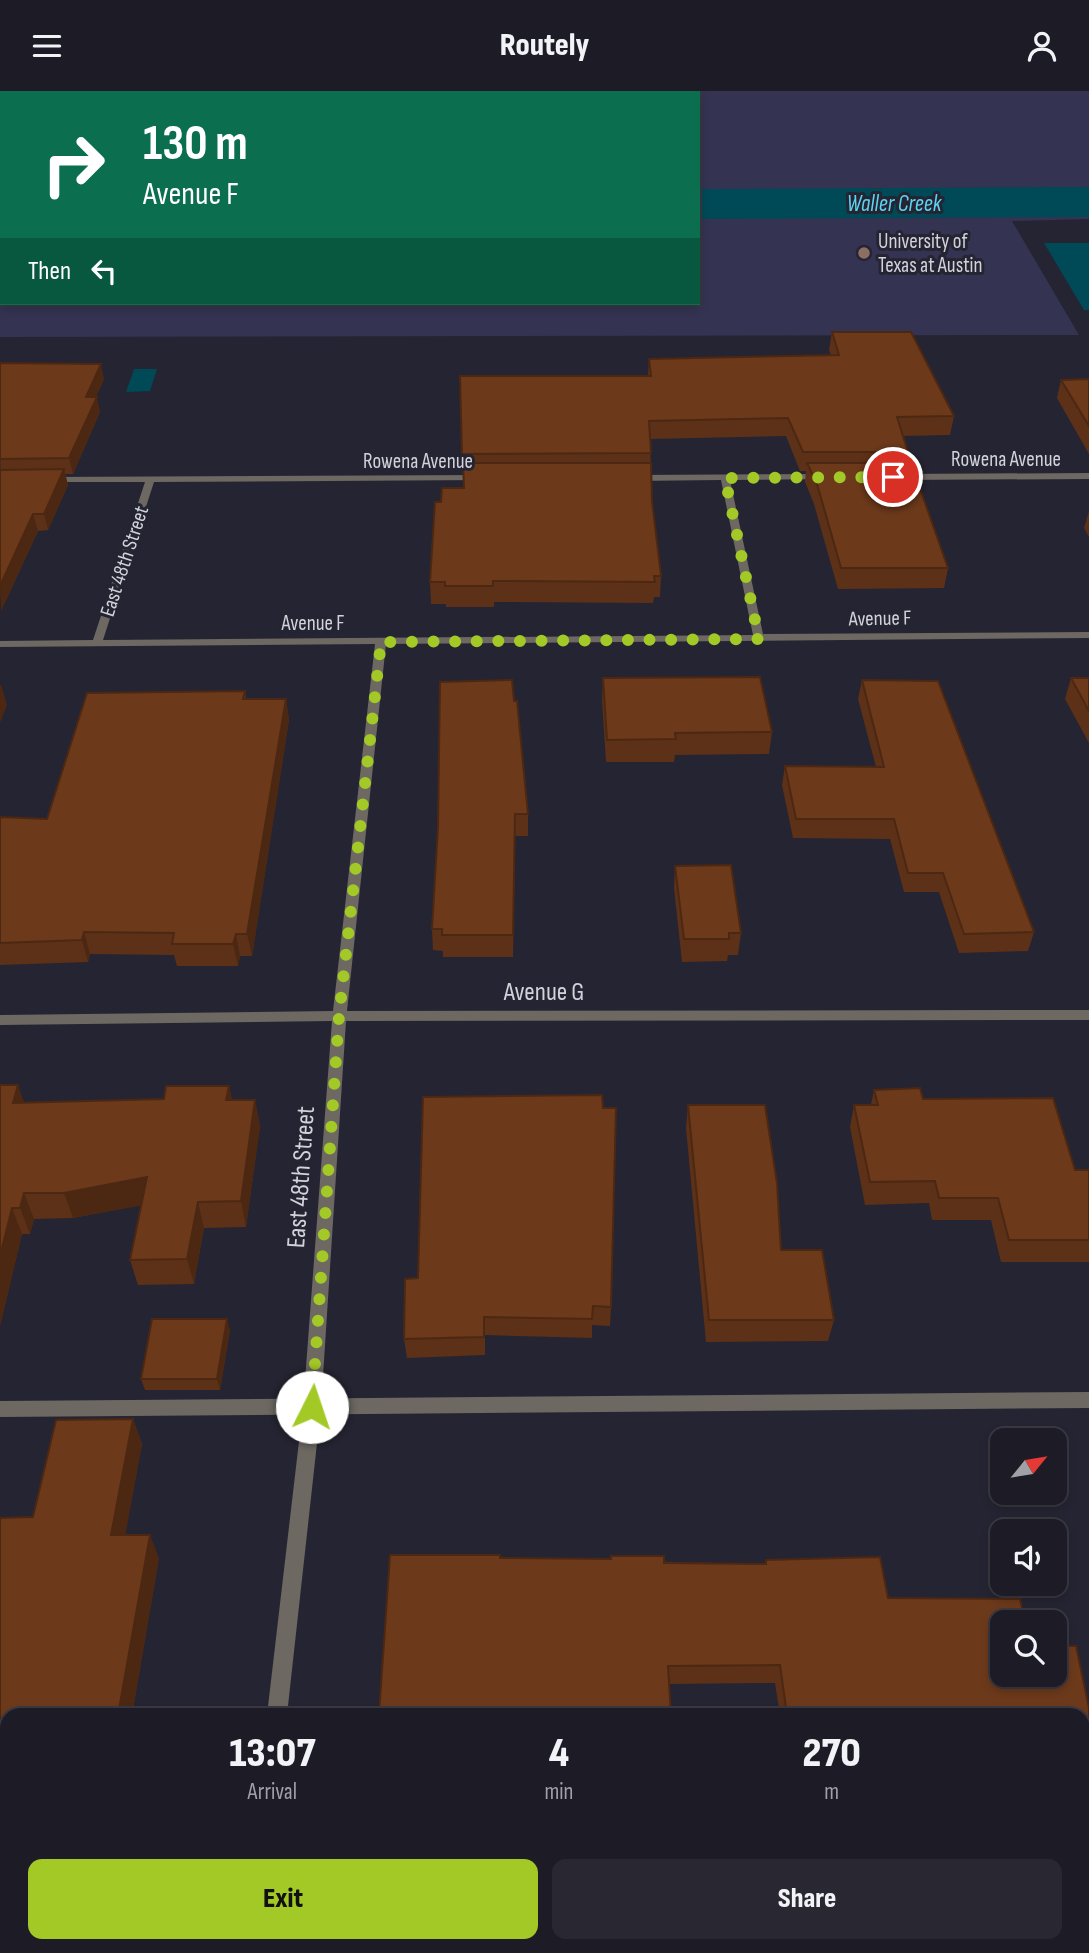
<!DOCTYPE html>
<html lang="en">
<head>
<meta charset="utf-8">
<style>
  :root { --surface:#1c1b26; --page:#292832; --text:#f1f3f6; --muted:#a0a1a7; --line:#3a3943; --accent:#a3c927 }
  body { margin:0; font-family:"Sofia Sans Condensed",sans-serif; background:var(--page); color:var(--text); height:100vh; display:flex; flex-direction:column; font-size:26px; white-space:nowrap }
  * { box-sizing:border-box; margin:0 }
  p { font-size:23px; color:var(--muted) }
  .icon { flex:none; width:38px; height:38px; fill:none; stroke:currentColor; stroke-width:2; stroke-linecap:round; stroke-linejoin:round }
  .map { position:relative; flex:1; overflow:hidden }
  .drawer { position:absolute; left:0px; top:1617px; width:1090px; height:245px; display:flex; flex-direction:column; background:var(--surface); border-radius:21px 21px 0 0; box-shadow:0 4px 10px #0003,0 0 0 2px var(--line) }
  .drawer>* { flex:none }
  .banner { position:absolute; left:0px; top:0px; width:700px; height:214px; box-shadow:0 4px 10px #0003,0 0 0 2px var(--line); background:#0b6e4f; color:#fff; overflow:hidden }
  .needle { width:46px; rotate:60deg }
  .controls { position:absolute; left:990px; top:1337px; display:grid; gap:14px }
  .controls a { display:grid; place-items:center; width:77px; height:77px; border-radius:14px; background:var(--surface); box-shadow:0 4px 10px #0003,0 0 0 2px var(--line); font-size:35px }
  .pin { position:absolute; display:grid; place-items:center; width:60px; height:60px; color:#fff; margin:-30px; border:4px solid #fff; border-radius:50%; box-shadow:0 2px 7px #0007 }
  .me { position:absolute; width:77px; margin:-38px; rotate:4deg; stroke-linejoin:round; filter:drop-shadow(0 0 5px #0008) }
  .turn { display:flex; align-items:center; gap:24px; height:147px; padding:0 28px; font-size:32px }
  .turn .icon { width:91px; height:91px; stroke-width:2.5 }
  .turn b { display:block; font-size:49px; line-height:60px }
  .then { display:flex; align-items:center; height:66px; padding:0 28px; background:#0003; gap:14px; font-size:26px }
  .eta { display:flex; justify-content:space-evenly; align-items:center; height:119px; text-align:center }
  .eta b { font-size:42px; font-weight:800; line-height:49px }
  .button { display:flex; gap:14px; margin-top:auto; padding:14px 28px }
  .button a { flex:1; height:80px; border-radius:14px; background:var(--accent); color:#111; font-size:28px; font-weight:800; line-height:80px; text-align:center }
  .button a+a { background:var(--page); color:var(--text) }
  header { display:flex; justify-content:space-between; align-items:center; height:91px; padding:0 28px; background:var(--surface); font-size:32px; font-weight:800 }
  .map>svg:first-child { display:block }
  .green { fill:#353352; fill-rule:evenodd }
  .water { fill:#004957 }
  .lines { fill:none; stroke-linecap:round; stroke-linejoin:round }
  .river { fill:#004957; fill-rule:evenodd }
  .lane { fill:#6d6862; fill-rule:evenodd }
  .street { fill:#6d6862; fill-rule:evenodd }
  .wall { fill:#5d3117 }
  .shaded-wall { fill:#4c2813 }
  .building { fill:#6c391b; stroke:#4c2813; stroke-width:2 }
  .route { stroke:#a3c927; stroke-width:12; stroke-dasharray:0 21.6 }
  .education-dot { fill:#8d6e63; stroke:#252432; stroke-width:2.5 }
  .labels { text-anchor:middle; stroke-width:6; stroke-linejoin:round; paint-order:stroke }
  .far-poi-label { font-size:21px; fill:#d2d2db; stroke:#252432; text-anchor:start }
  .far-street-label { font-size:21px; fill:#d2d2db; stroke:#252432 }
  .far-water-label { font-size:23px; font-style:italic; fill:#5cd4f1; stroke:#252432 }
  .street-label { font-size:26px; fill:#d2d2db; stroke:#252432 }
</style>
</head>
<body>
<header><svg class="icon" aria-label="menu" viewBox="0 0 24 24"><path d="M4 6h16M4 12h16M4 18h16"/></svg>Routely<svg class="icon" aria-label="person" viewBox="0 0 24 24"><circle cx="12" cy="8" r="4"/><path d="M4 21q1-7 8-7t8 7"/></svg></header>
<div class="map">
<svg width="1089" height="1862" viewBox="0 0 1089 1862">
  <rect width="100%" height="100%" fill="#252432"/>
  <!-- green -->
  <path class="green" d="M 0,0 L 1089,0 L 1089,128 L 1012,130 L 1079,244 L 0,246 ZM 2,2 L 698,2 L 698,212 L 2,212 Z"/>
  <!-- water -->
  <g class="water">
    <polygon points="1044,152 1089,152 1089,219 1084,219"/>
    <polygon points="134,278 157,278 150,300 126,301"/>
  </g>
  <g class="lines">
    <!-- river -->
    <g class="river">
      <polygon points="1089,96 1089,126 698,128 698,98"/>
      <rect x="0" y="104" width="2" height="30"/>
    </g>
    <!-- lane -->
    <polygon class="lane" points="1089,1301 1089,1317 0,1326 0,1310"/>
    <!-- street -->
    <g class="street">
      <polygon points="1089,382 1089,388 897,389 892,386 897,383"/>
      <polygon points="482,384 485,385 485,389 154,391 103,549 753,544 721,389 635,390 630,387 635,384 825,383 830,386 828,388 730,389 763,543 1089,541 1089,547 386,553 347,920 1089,919 1089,929 346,930 321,1316 287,1624 267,1624 303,1316 332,930 0,934 0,924 333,920 375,553 0,556 0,550 93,549 145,391 50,391 47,390 47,386"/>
      <polygon points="240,1855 262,1855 261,1862 239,1862"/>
    </g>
  </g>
  <!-- wall -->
  <g class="wall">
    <polygon points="832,241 954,325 950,344 902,345 908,361 906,372 948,477 944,497 838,498 814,413 805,391 806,380 800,380 786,345 650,348 652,410 661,485 660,506 654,506 653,512 494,511 494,516 446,516 446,513 431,513 430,491 441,411 464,397 460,285 648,285 649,268 831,264 829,259"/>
    <polygon points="0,272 104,288 96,306 100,321 73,383 65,383 68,394 48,439 38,440 1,520"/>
    <polygon points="1089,288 1089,363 1057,307 1061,289"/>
    <polygon points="1089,420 1089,446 1084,437"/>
    <polygon points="603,587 772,641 769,663 675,664 674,671 606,671 602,609"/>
    <polygon points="1071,587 1089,587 1089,652 1065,608"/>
    <polygon points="862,589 1034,841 1028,860 959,862 939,801 904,801 890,748 793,747 782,694 785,675 876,676 858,608"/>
    <polygon points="245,600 246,608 286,608 289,629 252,865 240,865 238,875 177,875 174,864 90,863 88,871 0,874 0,726 47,728"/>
    <polygon points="514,610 528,723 528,745 515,745 513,866 443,866 443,860 433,859 432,838"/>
    <polygon points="675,775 741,842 738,864 728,864 727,870 682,871 674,797"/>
    <polygon points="0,994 24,1011 164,1008 229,995 232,1009 255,1009 260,1035 246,1136 204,1137 194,1193 138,1194 130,1169 141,1114 73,1127 34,1128 30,1143 22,1143 0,1235"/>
    <polygon points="874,999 923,1008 1075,1079 1089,1079 1089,1171 1001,1171 991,1129 932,1129 929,1112 865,1114 850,1036 854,1014 871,1014"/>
    <polygon points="688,1014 781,1159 834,1229 828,1250 706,1251 686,1037"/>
    <polygon points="405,1188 611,1216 610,1235 592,1234 592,1247 485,1244 485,1264 407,1267 404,1248"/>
    <polygon points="230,1239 220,1299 145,1299 141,1288"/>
    <polygon points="133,1328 142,1353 125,1444 159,1467 132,1624 7,1624 7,1735 1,1736 0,1427 33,1426"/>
    <polygon points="500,1467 765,1473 766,1469 888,1507 1003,1531 1089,1617 1089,1735 1083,1735 1083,1624 780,1624 775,1592 669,1593"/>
  </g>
  <!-- shaded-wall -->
  <g class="shaded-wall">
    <polygon points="101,273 104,288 89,321 86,306"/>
    <polygon points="97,306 100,321 73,383 69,367"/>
    <polygon points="64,378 68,394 48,439 44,423"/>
    <polygon points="33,423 38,440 1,520 0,495"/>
    <polygon points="1,593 7,614 0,632 0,596"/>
    <polygon points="286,608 289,629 252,865 247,843"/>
    <polygon points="515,723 515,745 513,866 513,844"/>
    <polygon points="84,841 90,863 88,871 82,849"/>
    <polygon points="236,843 240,865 238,875 233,853"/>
    <polygon points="18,994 27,1020 13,1012"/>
    <polygon points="229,995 235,1021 226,1009"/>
    <polygon points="255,1009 260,1035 246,1136 241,1110"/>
    <polygon points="147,1086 155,1112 73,1127 64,1102"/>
    <polygon points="24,1102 34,1128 30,1143 20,1117"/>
    <polygon points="198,1111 204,1137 194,1193 187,1168"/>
    <polygon points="12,1117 22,1143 0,1235 0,1165"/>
    <polygon points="227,1228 230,1239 220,1299 217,1288"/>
    <polygon points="133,1328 142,1353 121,1467 111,1444"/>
    <polygon points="150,1444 159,1467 132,1624 118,1624"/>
  </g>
  <!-- building -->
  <g class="building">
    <polygon points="832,241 911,241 954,325 897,326 908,361 803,361 788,327 649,330 651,362 462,363 460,285 651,285 649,268 839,264"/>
    <polygon points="0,272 101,273 86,306 97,306 69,367 0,368"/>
    <polygon points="1089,288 1089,335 1061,289"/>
    <polygon points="463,372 651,372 652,410 661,485 654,485 655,491 493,490 493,495 445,495 445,491 430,491 435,411 441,411 442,397 464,397"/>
    <polygon points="807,372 911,372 948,477 841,477 817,393"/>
    <polygon points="64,378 44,423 33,423 0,495 0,379"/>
    <polygon points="760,586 772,641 675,642 676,648 607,649 603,587"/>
    <polygon points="1071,587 1089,587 1089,620"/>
    <polygon points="512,589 514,610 517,610 528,723 515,723 513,844 442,844 442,838 432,838 438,736 440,591"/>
    <polygon points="862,589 938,590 1034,841 964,843 943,782 908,782 894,728 796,728 785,675 884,676"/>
    <polygon points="245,600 243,608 286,608 247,843 236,843 233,853 172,853 174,842 84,841 82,849 0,852 0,726 47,728 87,602"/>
    <polygon points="731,774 741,842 729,842 729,848 684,848 675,775"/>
    <polygon points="0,994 18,994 13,1012 164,1008 166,995 229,995 226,1009 255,1009 241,1110 198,1111 187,1168 130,1169 147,1086 64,1102 24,1102 20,1117 12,1117 0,1165"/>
    <polygon points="920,997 923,1008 1053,1007 1075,1079 1089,1079 1089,1149 1009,1149 998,1107 939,1107 935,1090 870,1091 854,1014 878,1014 874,999"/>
    <polygon points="602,1004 603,1017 616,1017 611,1216 593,1215 592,1228 484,1226 484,1246 404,1248 405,1188 418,1187 423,1006"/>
    <polygon points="688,1014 765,1014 777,1092 781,1159 822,1159 834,1229 709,1229"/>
    <polygon points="152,1228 227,1228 217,1288 141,1288"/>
    <polygon points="133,1328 111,1444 150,1444 118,1624 7,1624 7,1716 0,1716 0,1427 33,1426 56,1329"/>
    <polygon points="390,1464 500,1464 500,1467 611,1468 611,1465 664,1465 664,1472 766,1473 766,1469 880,1466 888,1507 1020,1508 1025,1531 1003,1531 1003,1584 1055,1584 1055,1555 1076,1555 1089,1617 1089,1719 1083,1719 1083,1624 787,1624 780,1574 668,1575 671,1624 379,1624"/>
  </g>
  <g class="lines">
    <!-- route -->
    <polyline class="route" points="312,1316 339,925 381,551 759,548 725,387 893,386"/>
  </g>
  <!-- markers -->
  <circle class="education-dot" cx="864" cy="162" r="7"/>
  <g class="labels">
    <!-- far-poi labels -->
    <g class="far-poi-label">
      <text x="878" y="157">University of<tspan x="878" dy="24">Texas at Austin</tspan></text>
    </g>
    <!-- far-street labels -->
    <g class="far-street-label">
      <text x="1006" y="375">Rowena Avenue</text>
      <text x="418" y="377">Rowena Avenue</text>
      <text transform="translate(124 470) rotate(-72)" y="7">East 48th Street</text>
      <text transform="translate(880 527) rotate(-1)" y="7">Avenue F</text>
      <text x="313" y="539">Avenue F</text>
    </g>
    <!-- far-water labels -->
    <g class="far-water-label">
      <text x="894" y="120">Waller Creek</text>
    </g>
    <!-- street labels -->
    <g class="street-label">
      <text x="544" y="909">Avenue G</text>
      <text transform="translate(300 1086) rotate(-86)" y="9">East 48th Street</text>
    </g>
  </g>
</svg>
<div class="controls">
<a><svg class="needle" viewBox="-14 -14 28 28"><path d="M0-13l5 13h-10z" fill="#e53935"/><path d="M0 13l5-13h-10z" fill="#a0a1a7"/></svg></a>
<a><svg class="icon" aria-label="sound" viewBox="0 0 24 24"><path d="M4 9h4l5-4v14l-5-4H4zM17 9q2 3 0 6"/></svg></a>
<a><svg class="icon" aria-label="search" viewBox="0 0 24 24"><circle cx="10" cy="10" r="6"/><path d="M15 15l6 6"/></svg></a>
</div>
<div class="pin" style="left:893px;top:386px;background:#d93025"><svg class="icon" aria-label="arrive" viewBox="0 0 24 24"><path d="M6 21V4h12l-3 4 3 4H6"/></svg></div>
<svg class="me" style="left:312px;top:1316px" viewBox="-20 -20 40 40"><circle r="19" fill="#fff"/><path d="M0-13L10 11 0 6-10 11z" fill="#a3c927"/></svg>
<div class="banner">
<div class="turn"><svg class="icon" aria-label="right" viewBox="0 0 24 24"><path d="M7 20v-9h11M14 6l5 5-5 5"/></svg><div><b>130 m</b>Avenue F</div></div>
<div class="then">Then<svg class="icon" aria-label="left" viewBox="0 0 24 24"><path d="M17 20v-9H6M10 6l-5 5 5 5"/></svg></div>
</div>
<section class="drawer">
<div class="eta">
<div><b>13:07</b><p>Arrival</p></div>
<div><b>4</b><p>min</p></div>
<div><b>270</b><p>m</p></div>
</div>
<div class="button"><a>Exit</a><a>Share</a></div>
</section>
</div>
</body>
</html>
